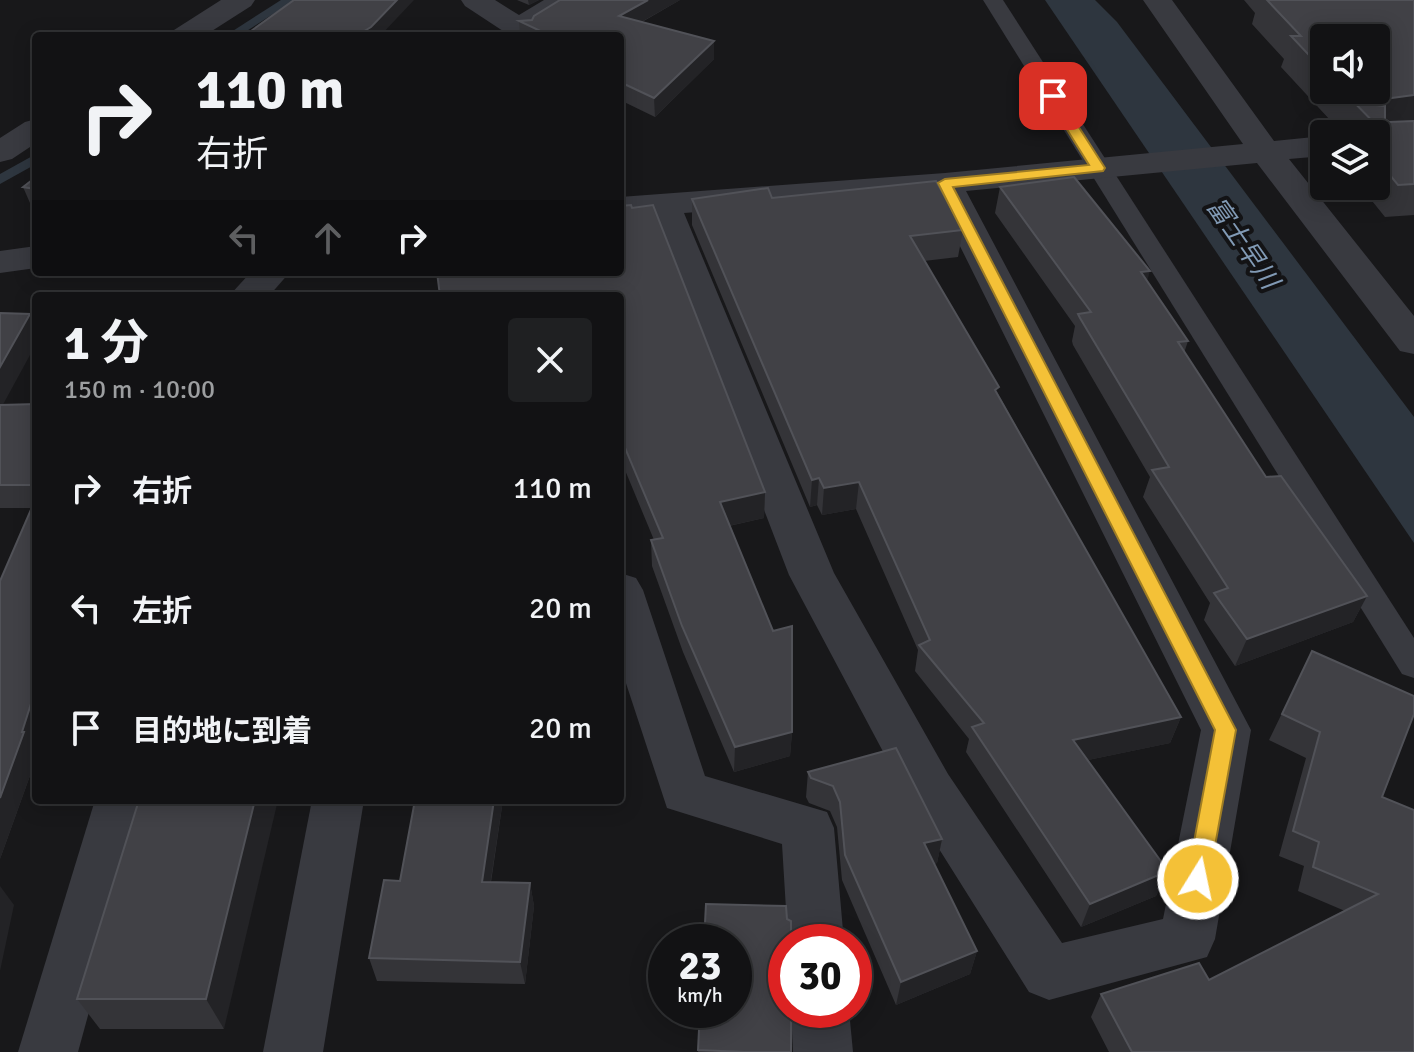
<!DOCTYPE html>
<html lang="ja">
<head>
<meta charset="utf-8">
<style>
  :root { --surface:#121214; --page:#1f2022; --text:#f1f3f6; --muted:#9c9ea0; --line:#313234 }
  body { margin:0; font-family:Signika,"Noto Sans JP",sans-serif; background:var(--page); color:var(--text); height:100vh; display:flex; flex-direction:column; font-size:30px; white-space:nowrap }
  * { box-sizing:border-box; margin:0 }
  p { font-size:26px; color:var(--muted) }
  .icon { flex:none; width:44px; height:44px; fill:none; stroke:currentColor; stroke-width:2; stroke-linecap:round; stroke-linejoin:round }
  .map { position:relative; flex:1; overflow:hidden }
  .side { position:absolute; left:32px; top:292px; width:592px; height:512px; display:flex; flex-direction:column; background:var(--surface); border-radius:8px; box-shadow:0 4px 20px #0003,0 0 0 2px var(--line) }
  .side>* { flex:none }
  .guide { position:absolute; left:32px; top:32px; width:592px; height:244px; border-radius:8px; box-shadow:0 4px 20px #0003,0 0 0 2px var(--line); background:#121214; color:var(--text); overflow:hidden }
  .fabs { position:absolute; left:1310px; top:24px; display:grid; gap:16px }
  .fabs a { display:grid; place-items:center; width:80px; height:80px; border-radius:8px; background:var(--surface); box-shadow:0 4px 20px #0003,0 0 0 2px var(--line); font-size:40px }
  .speed { position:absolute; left:648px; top:924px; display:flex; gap:16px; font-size:40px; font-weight:700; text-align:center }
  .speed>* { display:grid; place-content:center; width:104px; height:104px; border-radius:50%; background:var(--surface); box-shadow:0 4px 20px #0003,0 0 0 2px var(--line); line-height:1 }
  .speed small { font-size:20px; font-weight:400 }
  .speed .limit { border:12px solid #d22; background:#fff; color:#111 }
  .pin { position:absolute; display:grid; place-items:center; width:68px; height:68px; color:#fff; margin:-34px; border-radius:16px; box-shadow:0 4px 12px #0006 }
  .me { position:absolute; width:88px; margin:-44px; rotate:10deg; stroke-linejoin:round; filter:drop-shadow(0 0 6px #0008) }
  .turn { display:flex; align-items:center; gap:28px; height:168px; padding:0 32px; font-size:36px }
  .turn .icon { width:104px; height:104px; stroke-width:2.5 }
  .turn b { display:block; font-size:56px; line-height:68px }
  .lanes { display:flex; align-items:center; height:76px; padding:0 32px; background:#0003; justify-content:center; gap:40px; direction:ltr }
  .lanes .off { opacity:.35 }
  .round { display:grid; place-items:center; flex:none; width:84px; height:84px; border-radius:8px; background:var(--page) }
  .headline { display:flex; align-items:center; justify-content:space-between; height:136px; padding:0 32px }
  h1 { font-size:48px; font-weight:700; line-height:60px }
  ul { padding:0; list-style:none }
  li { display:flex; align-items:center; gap:24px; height:120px; padding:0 32px }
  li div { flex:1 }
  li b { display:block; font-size:30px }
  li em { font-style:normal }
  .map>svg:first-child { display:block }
  .water { fill:#2e363f }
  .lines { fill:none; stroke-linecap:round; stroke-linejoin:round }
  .stream { fill:#2e363f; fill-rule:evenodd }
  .lane { fill:#393a40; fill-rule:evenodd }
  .street { fill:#393a40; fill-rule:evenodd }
  .wall { fill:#343438; fill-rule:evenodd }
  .shaded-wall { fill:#232326 }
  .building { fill:#414146; stroke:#515258; stroke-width:2 }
  .route { fill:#f4c137; stroke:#9f7d24; stroke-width:2 }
  .labels { text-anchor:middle; stroke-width:8; stroke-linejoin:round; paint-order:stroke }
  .water-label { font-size:26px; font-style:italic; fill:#819ab5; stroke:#131315 }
</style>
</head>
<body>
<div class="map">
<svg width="1414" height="1052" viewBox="0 0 1414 1052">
  <rect width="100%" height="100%" fill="#18181a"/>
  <!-- water -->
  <polygon class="water" points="1045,0 1095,0 1117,22 1414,417 1414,543"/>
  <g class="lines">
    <!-- stream -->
    <g class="stream">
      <polygon points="281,0 295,0 239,36 225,36"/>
      <polygon points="36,154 36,164 0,184 0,174"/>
    </g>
    <!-- lane -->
    <polygon class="lane" points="983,0 1003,0 1414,638 1414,678 1402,674"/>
    <!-- street -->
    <g class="street">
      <polygon points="221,0 255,0 251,6 204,36 169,36 174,30"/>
      <polygon points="461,0 495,0 519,15 544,0 578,0 574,6 533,32 532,36 502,36 503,31 465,6"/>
      <path d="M 1143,0 L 1172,0 L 1274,141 L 1324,136 L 1324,156 L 1289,159 L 1414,316 L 1414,354 L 1400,351 L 1257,163 L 966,191 L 1251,730 L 1215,939 L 1207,957 L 1049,1000 L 1029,992 L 912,806 L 789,575 L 651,215 L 620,217 L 620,197 L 945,173 L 1243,144 ZM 934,194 L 1201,730 L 1163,919 L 1062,943 L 948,774 L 834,573 L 684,213 Z"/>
      <polygon points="36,119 36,143 12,159 0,162 0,138 25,122"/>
      <polygon points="36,246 36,268 0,273 0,251"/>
      <polygon points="251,272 290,272 269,296 229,296"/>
      <polygon points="620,573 636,578 643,590 705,776 827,812 834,828 844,942 788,942 782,844 667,808 620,665"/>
      <polygon points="95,800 147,800 78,1052 18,1052"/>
      <polygon points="312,800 364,800 323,1052 263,1052"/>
      <polygon points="791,1010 849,1010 853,1052 793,1052"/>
    </g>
  </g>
  <!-- wall -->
  <g class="wall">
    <polygon points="517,0 539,0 529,5"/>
    <polygon points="680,0 642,22 714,59 655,117 620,100 620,36 520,36 519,21 532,20"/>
    <path d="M 1244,0 L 1414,0 L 1414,215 L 1385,217 L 1360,186 L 1376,186 L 1376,134 L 1343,134 L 1281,67 L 1284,59 L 1252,24 L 1255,13 ZM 1324,38 L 1376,90 L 1324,90 Z"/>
    <polygon points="36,177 36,204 30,203 23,187"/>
    <polygon points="1000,187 1147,281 1188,341 1184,353 1266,477 1367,596 1353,622 1235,666 1204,620 1210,603 1143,497 1150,477 1073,345 1072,341 1075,326 995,213"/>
    <polygon points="772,198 963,230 958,257 924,261 998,394 1181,717 1170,743 1088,760 1168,871 1156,896 1081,927 966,752 969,739 915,671 918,650 856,509 822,515 817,505 810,507 692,225 692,199"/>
    <polygon points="631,205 632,208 653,205 765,492 764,518 729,526 773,631 792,626 792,732 790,756 734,772 683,652 652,566 651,540 654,540 620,458 620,296 440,296 437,272 620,272 620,206"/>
    <polygon points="0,313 3,405 36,404 36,759 0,859 32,508 0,508"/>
    <polygon points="1312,651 1382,797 1414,1052 1109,1052 1091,1017 1101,994 1209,980 1345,911 1298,891 1304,866 1279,856 1306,758 1269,740"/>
    <polygon points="808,772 942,839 937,863 934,864 977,951 970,974 896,1005 842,880 837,827 830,811 809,803 806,797"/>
    <polygon points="139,800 224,1029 100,1029 77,999"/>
    <polygon points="503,800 491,882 530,883 534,906 525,984 377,981 369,958 400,881"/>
    <polygon points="700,1010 791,1052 698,1052"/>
  </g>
  <!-- shaded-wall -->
  <g class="shaded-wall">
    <polygon points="397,0 414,0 380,36 356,36"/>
    <polygon points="528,0 539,0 529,5"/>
    <polygon points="648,0 680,0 620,34 619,16"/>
    <polygon points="714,41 714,59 655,117 654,98"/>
    <polygon points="1414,95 1414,125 1380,129 1370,118 1377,100"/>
    <polygon points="1150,271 1142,298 1141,272"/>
    <polygon points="30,314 36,327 36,344 0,410 0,367"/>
    <polygon points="819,478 817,505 810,507 812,480"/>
    <polygon points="859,482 856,509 822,515 824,488"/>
    <polygon points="765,492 764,518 719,528 720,502"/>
    <polygon points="1367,596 1353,622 1235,666 1247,639"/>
    <polygon points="36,688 36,759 0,859 0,798"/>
    <polygon points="1181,717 1170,743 1064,765 1073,740"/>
    <polygon points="792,732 790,756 734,772 735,747"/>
    <polygon points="255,800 278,800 224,1029 206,999"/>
    <polygon points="494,800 503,800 487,905 482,882"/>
    <polygon points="942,839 937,863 919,867 924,843"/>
    <polygon points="1168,871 1156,896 1081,927 1090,904"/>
    <polygon points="530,883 534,906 525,984 520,962"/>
    <polygon points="0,886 14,905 0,971"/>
    <polygon points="977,951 970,974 896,1005 901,982"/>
  </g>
  <!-- building -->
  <g class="building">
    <polygon points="294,0 397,0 371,27 356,36 244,36"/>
    <polygon points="560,0 648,0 619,16 714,41 654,98 620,82 620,36 551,36 519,21 532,20 534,16"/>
    <polygon points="1267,0 1414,0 1414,95 1377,100 1375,105 1385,106 1385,119 1389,122 1414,121 1414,184 1398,185 1376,158 1376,137 1387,136 1342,90 1376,90 1376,38 1324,38 1324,71 1291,36 1301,36"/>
    <polygon points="36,177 36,189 23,187"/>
    <polygon points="1074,177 1150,271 1141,272 1188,341 1178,342 1266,477 1281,476 1367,596 1247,639 1214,593 1228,588 1152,470 1169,467 1080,318 1078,314 1091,312 1000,187"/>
    <polygon points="936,181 963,230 910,236 999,387 995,390 1181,717 1073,740 1168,871 1090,904 972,727 984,723 919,645 930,640 859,482 824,488 819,478 812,480 692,199 768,188 772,198"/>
    <polygon points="631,205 632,208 653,205 765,492 720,502 773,631 792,626 792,732 735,747 682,626 651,540 663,538 620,436 620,296 440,296 437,272 620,272 620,206"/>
    <polygon points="0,313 30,314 0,367"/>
    <polygon points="36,404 36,485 0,485 0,405"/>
    <polygon points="36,498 36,688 22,732 24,732 0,798 0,581"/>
    <polygon points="1312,651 1414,696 1414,714 1382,797 1414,810 1414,1052 1132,1052 1101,994 1199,963 1209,980 1378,894 1313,867 1319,842 1293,831 1320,732 1282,714"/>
    <polygon points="896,748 942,839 924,843 977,951 901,982 845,855 840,802 833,786 811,778 808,772"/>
    <polygon points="139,800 255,800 206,999 77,999"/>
    <polygon points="415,800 494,800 482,882 530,883 520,962 369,958 384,880 400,881"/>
    <polygon points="706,904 786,906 787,919 791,921 791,942 786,942 786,1010 791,1010 791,1052 745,1052 698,1050 700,1010 734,1010 734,942 704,942"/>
  </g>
  <!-- route -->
  <polygon class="route" points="1048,93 1057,93 1105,168 1103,171 953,187 1236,730 1209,879 1206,886 1198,889 1190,886 1187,879 1215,730 938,183 945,179 1089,165 1046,96"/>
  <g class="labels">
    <!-- water labels -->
    <g class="water-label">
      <text transform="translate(1243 243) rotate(55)" y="9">富士早川</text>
    </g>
  </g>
</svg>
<div class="fabs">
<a><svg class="icon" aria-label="sound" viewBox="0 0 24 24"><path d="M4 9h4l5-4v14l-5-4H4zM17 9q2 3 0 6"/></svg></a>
<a><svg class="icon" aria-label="layers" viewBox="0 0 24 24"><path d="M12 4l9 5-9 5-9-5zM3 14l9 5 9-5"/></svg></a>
</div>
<div class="speed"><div>23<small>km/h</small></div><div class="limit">30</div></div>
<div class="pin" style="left:1053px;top:96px;background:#d93025"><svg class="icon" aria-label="arrive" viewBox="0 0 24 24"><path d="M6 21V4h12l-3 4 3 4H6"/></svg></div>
<svg class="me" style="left:1198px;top:879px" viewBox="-20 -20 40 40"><circle r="17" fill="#f4c137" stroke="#fff" stroke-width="3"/><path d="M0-11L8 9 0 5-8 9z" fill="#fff"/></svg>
<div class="guide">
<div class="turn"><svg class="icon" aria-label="right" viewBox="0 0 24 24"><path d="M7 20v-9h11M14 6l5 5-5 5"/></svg><div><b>110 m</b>右折</div></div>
<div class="lanes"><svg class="icon off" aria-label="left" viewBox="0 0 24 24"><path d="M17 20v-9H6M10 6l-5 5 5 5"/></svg><svg class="icon off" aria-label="ahead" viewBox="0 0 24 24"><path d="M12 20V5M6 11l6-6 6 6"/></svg><svg class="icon" aria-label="right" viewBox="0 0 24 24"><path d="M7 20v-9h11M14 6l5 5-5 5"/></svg></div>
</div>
<section class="side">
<div class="headline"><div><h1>1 分</h1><p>150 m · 10:00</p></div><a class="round"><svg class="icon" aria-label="close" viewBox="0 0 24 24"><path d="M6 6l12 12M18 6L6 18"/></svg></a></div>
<ul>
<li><svg class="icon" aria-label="right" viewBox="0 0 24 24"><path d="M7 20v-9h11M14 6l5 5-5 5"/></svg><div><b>右折</b></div><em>110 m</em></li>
<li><svg class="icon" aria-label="left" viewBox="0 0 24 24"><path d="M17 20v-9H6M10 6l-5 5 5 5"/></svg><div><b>左折</b></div><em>20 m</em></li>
<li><svg class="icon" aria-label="arrive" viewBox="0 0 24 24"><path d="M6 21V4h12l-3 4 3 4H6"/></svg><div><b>目的地に到着</b></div><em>20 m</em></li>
</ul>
</section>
</div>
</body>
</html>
